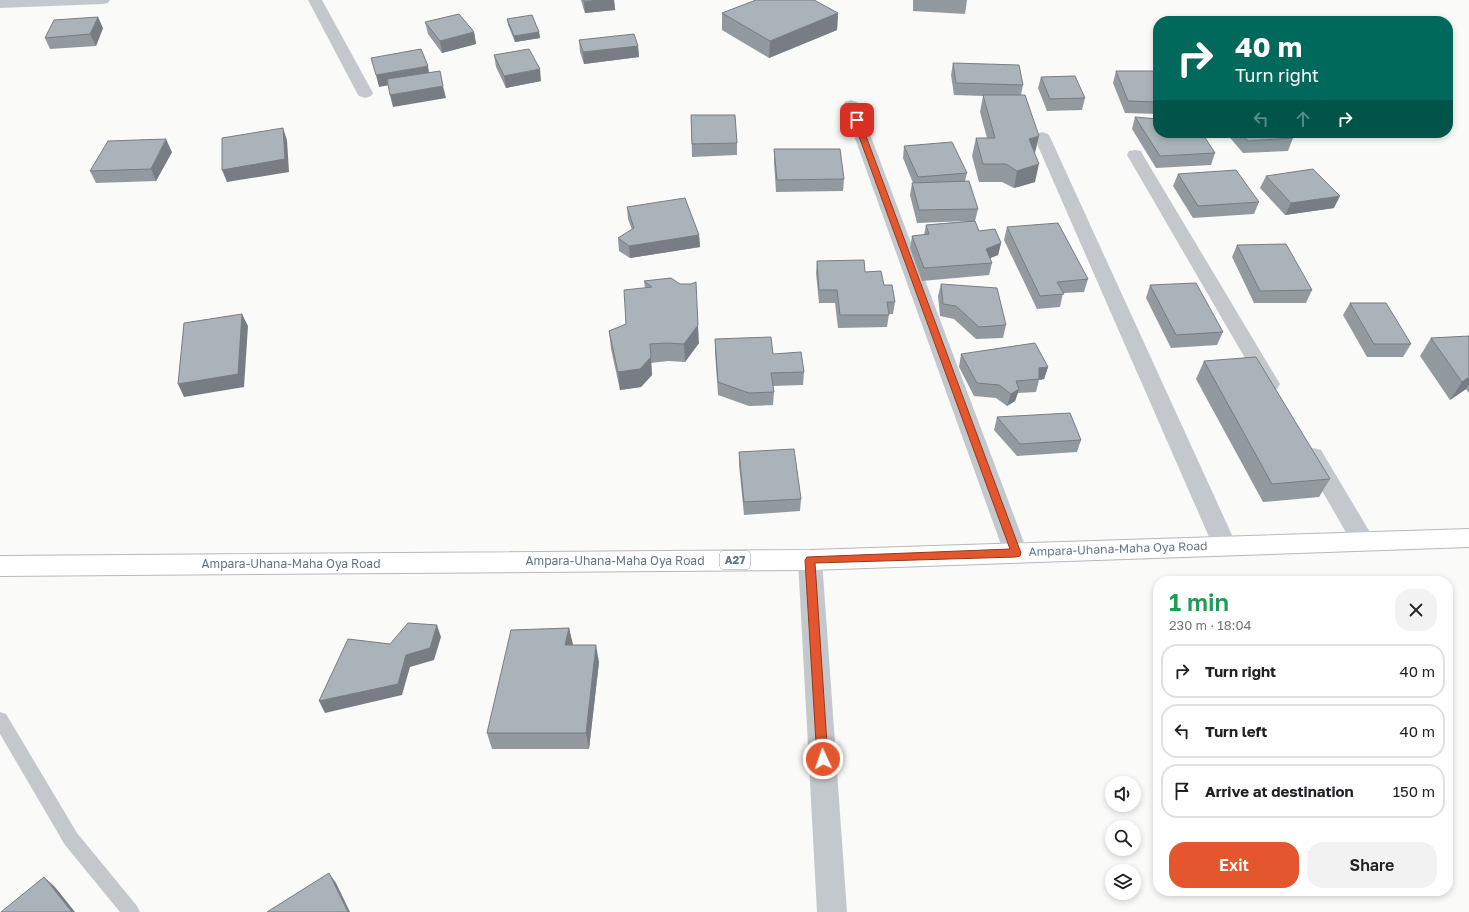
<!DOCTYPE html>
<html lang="en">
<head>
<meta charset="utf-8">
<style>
  :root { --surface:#fff; --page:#f2f2f2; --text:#202124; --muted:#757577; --line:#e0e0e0; --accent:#e4572e }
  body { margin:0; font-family:"Golos Text",sans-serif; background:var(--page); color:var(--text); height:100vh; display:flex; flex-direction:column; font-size:15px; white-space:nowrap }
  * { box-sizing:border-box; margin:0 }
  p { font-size:13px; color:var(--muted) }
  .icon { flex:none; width:22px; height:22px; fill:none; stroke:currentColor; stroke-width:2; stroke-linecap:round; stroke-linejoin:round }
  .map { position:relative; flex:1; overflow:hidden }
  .sheet { position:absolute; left:1153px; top:576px; width:300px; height:320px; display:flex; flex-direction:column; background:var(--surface); border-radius:16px; box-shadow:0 2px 6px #0003 }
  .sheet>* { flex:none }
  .guide { position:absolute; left:1153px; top:16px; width:300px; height:122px; border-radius:16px; box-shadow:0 2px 6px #0003; background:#00695c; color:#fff; overflow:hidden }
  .fabs { position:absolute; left:1105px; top:776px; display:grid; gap:8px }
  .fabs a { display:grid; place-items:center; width:36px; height:36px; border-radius:50%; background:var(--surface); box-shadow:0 2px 6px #0003; font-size:20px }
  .pin { position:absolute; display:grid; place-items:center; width:34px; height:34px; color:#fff; margin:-17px; border-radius:8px; box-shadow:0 2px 6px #0006 }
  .me { position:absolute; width:44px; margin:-22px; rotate:357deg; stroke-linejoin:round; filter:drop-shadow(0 0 3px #0008) }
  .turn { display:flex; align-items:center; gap:14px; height:84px; padding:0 16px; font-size:18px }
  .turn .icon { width:52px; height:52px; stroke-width:2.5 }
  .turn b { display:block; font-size:28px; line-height:34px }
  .lanes { display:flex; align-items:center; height:38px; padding:0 16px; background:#0003; justify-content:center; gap:20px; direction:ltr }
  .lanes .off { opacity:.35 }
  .round { display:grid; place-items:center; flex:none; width:42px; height:42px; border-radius:16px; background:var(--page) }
  .headline { display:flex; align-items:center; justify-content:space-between; height:68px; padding:0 16px }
  h1 { font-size:24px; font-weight:600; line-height:30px; color:#1e9e55 }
  .action { display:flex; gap:8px; margin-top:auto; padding:8px 16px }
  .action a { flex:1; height:46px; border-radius:16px; background:var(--accent); color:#fff; font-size:16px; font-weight:600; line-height:46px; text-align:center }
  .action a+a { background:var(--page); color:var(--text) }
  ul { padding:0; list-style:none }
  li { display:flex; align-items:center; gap:12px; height:54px; margin:0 8px 6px; padding:0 8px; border:2px solid var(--line); border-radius:16px }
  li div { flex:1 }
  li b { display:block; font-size:15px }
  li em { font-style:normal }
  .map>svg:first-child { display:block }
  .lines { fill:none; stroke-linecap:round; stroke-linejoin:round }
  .trunk-casing { stroke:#b4b9bd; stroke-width:2 }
  .service { fill:#c3c8cc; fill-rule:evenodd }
  .minor { fill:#c3c8cc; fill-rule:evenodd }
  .trunk { fill:#fff; fill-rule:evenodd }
  .wall { fill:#929a9f }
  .shaded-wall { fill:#777d82 }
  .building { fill:#aab3b9; stroke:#777d82 }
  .route { fill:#e4572e; stroke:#94391e }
  .labels { text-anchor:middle; stroke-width:4; stroke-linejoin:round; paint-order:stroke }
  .shield { fill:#fff; stroke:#939fa8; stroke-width:1 }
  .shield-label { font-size:11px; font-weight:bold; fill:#657683 }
  .street-label { font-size:12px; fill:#657683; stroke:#fff }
</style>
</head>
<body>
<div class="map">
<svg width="1469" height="912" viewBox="0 0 1469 912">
  <rect width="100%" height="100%" fill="#fafaf8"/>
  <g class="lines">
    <defs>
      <polygon id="trunk" points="1469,529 1469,547 810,570 0,576 0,556 810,550"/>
    </defs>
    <!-- trunk casing -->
    <use href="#trunk" class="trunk-casing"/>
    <!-- service -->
    <polygon class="service" points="0,712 6,714 77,833 137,906 140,912 120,912 65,845 0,734"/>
    <!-- minor -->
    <g class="minor">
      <polygon points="0,0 110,0 108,3 103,4 0,8"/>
      <polygon points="308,0 322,0 373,93 371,96 365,98 359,96 357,93"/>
      <polygon points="851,100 857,102 859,105 1028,553 1024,560 1016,562 1008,560 1004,553 843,105 845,102"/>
      <polygon points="1042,132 1048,134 1050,137 1237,546 1233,553 1225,555 1217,553 1213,546 1034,137 1036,134"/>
      <polygon points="1135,150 1141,151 1143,155 1277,379 1280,384 1277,389 1270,391 1263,389 1127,155 1129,151"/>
      <polygon points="1313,448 1321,450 1371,534 1375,541 1371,548 1363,550 1355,548 1302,456 1305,450"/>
      <polygon points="810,550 818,553 822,560 847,912 817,912 798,560 802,553"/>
    </g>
    <!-- trunk -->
    <use href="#trunk" class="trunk"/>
  </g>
  <!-- wall -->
  <g class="wall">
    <polygon points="581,0 614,0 615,10 585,13"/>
    <polygon points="913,0 967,0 965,14 913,11"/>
    <polygon points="722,13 838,13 837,30 769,58 722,30"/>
    <polygon points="507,19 539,32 540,38 515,42 508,25"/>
    <polygon points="425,22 474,32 476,44 442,53 428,34"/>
    <polygon points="103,28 96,46 50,49 45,38"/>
    <polygon points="579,40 638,46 639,57 584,64 580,52"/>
    <polygon points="494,55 541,81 506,88 496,67"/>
    <polygon points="953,63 1023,85 1021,95 1035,153 1035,182 1014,188 1002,182 979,182 972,156 976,138 987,138 980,112 983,96 954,95 951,75"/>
    <polygon points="1116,71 1158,71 1158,114 1125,113 1113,83"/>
    <polygon points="1041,77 1085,98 1082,110 1047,111 1038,88"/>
    <polygon points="691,115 737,143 737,155 692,157"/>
    <polygon points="1135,117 1215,153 1211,165 1156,168 1132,129"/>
    <polygon points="1226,133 1289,133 1293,138 1288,151 1243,153"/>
    <polygon points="904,146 967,173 965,181 978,209 975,221 979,231 1001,243 998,255 990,258 992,263 989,275 922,281 910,248 912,236 924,235 926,225 968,221 917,223 910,195 912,183 913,183 903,158"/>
    <polygon points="774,149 844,179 843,191 776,192 774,162"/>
    <polygon points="172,152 156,181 96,183 90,171"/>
    <polygon points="1178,174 1259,202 1254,214 1193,218 1173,186"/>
    <polygon points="1266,176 1334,208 1285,215 1260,188"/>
    <polygon points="627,207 699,235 700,247 630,258 619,251 618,238 632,230 628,219"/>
    <polygon points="1007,227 1088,279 1084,292 1063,293 1060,307 1037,309 1004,240"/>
    <polygon points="1237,245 1312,290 1306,303 1254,303 1232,257"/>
    <polygon points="817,261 865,272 884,285 895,302 893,314 889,314 887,327 838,328 835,303 819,303 816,273"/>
    <polygon points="671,278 699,343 685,362 668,361 651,363 652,375 641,387 620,390 611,349 609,331 626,324 645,288 644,281"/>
    <polygon points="941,284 1006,325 1003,338 976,339 954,319 940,316 938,296"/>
    <polygon points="1150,285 1223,332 1217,345 1171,348 1146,298"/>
    <polygon points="1350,303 1411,344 1403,357 1367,357 1343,315"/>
    <polygon points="1469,336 1469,393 1466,389 1450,400 1420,356 1431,338"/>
    <polygon points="715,339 773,354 804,372 803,385 773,386 774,392 773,405 749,406 718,395 715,352"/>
    <polygon points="961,354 1048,367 1044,379 1039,380 1036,392 1018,393 1015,401 1007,406 996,398 974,396 959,367"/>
    <polygon points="1204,361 1330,479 1319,497 1263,502 1196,379"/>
    <polygon points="997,417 1081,440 1077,452 1017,456 994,430"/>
    <polygon points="739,452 801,499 800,511 744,515 739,465"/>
    <polygon points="569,628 572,645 599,662 589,749 492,749 487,733"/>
  </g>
  <!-- shaded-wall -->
  <g class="shaded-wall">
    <polygon points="599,0 614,0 615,10 585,13 584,2"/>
    <polygon points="838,13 837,30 769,58 770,41"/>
    <polygon points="98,17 103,28 96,46 90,34"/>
    <polygon points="474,32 476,44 442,53 440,41"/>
    <polygon points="539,32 540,38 515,42 514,36"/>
    <polygon points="638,46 639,57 584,64 583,52"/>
    <polygon points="428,66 430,78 379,87 376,75"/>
    <polygon points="540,69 541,81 506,88 504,76"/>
    <polygon points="443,86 446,98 393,107 390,95"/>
    <polygon points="283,128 287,140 289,172 227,182 222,170"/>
    <polygon points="1039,136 1035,153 1029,139"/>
    <polygon points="166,139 172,152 156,181 151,169"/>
    <polygon points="1039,164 1035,182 1014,188 1017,171"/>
    <polygon points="1340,196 1334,208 1285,215 1291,203"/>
    <polygon points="699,235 700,247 630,258 629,246"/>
    <polygon points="1001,243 998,255 983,261 986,249"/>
    <polygon points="242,314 248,326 244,387 184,397 178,384"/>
    <polygon points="698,325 699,343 685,362 684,344"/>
    <polygon points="651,357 652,375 641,387 620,390 618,372"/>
    <polygon points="1048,367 1044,379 1039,380 1039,368"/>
    <polygon points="1469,377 1469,384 1466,389 1450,400 1462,382"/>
    <polygon points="1019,389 1015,401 1007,406 1011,394"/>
    <polygon points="437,625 441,637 434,660 410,667 402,695 325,713 319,701 406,655"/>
    <polygon points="569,628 573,644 568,662 565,645"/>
    <polygon points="596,645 599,662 589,749 586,733"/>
    <polygon points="329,873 336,883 350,912 348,912"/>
    <polygon points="44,877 55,887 75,912 72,912"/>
  </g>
  <!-- building -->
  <g class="building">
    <polygon points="584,0 599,0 584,2"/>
    <polygon points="756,0 814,0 838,13 770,41 722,13"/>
    <polygon points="459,14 474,32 440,41 425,22"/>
    <polygon points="532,15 539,32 514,36 507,19"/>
    <polygon points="98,17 90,34 45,38 54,20"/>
    <polygon points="634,34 638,46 583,52 579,40"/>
    <polygon points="421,49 428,66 376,75 371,58"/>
    <polygon points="529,49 540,69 504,76 494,55"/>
    <polygon points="953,63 1019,65 1023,85 956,83"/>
    <polygon points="440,71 443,86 390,95 387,79"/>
    <polygon points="1116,71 1158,71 1158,102 1128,101"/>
    <polygon points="1075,76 1085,98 1050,99 1041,77"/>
    <polygon points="983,95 1025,95 1039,136 1029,139 1039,164 1017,171 1006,164 983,164 976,138 995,138"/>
    <polygon points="691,115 735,115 737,143 692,144"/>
    <polygon points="1135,117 1158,119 1158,133 1202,133 1215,153 1160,156"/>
    <polygon points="283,128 285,159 222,170 222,138"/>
    <polygon points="1241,133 1289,133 1293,138 1248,141"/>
    <polygon points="166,139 151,169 90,171 108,141"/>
    <polygon points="952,142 967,173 918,177 904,146"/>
    <polygon points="774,149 840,149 844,179 777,180"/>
    <polygon points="1313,169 1340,196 1291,203 1266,176"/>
    <polygon points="1236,170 1259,202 1198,206 1178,174"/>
    <polygon points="969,181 978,209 919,210 912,183"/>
    <polygon points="685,198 699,235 629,246 618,238 634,228 627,207"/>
    <polygon points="975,221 979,231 995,229 1001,243 986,249 992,263 924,268 912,236 929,234 926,225"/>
    <polygon points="1058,223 1088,279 1057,282 1064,294 1040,296 1007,227"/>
    <polygon points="1286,244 1312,290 1260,291 1237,245"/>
    <polygon points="864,260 865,272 881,271 884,285 892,285 895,302 887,302 889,315 840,315 837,290 819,290 817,261"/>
    <polygon points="671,278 680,284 691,284 696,282 698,325 684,344 667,343 650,344 651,357 640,369 618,372 609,331 626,324 624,290 652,287 644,281"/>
    <polygon points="1196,283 1223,332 1176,335 1150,285"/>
    <polygon points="941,284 997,288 1006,325 979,327 956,306 943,304"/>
    <polygon points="1350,303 1386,303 1411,344 1374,344"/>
    <polygon points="242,314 238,374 178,384 184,323"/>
    <polygon points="1469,336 1469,377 1462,382 1431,338"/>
    <polygon points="771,337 773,354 801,352 804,372 771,373 774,392 749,393 718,382 715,339"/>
    <polygon points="1035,343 1048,367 1039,368 1039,379 1016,381 1019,389 1011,394 999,385 977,383 961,354"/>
    <polygon points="1256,357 1330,479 1272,484 1204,361"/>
    <polygon points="1070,413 1081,440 1020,444 997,417"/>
    <polygon points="794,449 801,499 744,502 739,452"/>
    <polygon points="408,623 437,625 430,648 406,655 398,684 319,701 348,639 390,644"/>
    <polygon points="569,628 565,645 596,645 586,733 487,733 511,630"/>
    <polygon points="329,873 348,912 267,912"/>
    <polygon points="44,877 72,912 1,912"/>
  </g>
  <!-- route -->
  <polygon class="route" points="854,118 860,120 1021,553 1020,556 1016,557 815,563 828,759 827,762 823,764 819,762 817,759 805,560 807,557 1010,549 853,120"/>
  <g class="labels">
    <!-- shield labels -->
    <rect class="shield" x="720" y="551" width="30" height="18" rx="3"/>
    <g class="shield-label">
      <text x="735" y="564">A27</text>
    </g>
    <!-- street labels -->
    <g class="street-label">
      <text transform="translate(1118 549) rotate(-2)" y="4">Ampara-Uhana-Maha Oya Road</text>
      <text x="615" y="565">Ampara-Uhana-Maha Oya Road</text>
      <text x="291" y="568">Ampara-Uhana-Maha Oya Road</text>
    </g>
  </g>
</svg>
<div class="fabs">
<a><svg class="icon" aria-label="sound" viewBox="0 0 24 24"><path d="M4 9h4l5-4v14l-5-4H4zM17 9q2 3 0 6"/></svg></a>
<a><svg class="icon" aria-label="search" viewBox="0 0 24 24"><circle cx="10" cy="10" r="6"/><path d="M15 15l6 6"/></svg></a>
<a><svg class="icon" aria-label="layers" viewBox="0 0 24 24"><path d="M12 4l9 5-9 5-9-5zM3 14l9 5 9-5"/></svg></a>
</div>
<div class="pin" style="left:857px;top:120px;background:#d93025"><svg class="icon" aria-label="arrive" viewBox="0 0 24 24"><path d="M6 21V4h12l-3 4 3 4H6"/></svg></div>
<svg class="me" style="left:823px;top:759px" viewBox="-20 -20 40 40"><circle r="17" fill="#e4572e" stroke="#fff" stroke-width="3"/><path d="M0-11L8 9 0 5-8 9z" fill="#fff"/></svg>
<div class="guide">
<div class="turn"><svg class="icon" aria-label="right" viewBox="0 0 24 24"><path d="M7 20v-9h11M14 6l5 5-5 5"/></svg><div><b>40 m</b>Turn right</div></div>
<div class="lanes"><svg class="icon off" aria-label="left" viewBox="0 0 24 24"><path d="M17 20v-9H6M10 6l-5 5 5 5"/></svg><svg class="icon off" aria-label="ahead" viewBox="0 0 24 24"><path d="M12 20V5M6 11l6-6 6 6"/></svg><svg class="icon" aria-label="right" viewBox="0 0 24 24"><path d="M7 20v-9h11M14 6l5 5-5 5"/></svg></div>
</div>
<section class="sheet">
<div class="headline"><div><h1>1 min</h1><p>230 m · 18:04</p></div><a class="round"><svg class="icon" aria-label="close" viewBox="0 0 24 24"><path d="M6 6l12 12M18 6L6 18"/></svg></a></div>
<ul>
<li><svg class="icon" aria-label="right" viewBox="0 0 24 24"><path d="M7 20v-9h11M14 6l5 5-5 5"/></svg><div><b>Turn right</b></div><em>40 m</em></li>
<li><svg class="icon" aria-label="left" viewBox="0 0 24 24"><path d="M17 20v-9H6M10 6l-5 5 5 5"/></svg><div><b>Turn left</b></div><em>40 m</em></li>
<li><svg class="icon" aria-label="arrive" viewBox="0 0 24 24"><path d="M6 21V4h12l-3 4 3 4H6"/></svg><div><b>Arrive at destination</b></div><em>150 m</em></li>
</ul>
<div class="action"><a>Exit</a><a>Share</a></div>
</section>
</div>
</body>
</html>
